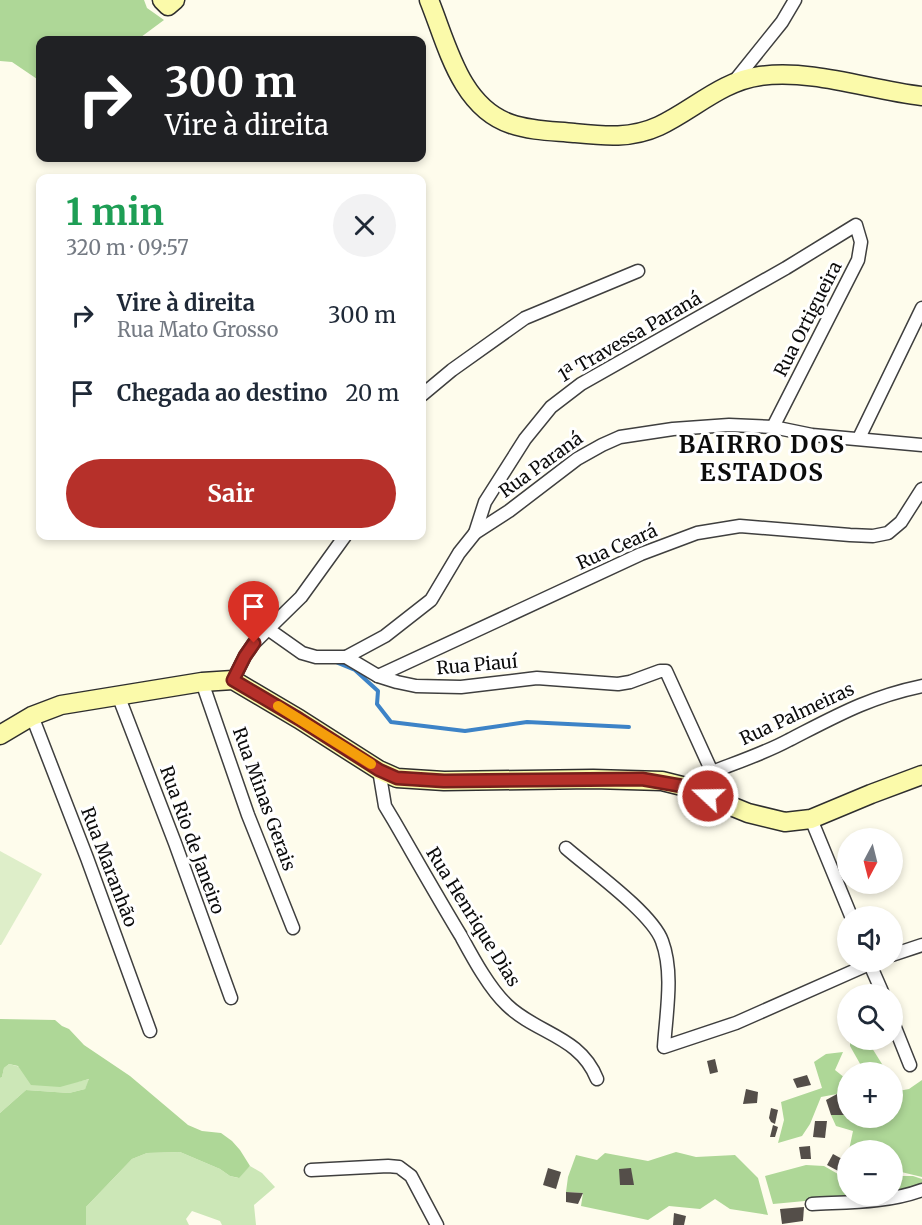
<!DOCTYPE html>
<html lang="pt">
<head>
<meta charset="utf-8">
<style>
  :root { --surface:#fff; --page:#f2f2f3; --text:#1f2937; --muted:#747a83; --accent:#b6302a }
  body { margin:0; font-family:Merriweather,serif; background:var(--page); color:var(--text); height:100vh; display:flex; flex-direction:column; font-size:22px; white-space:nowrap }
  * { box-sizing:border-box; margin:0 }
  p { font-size:20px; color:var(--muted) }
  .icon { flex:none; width:33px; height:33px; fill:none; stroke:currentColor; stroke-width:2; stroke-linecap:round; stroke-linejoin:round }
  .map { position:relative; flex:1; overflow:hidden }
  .sheet { position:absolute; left:36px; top:174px; width:390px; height:366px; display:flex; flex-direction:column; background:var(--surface); border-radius:12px; box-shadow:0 3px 9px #0003 }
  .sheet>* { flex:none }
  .top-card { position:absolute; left:36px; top:36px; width:390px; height:126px; border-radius:12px; box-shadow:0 3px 9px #0003; background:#202124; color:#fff; overflow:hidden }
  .needle { width:39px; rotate:187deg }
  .buttons { position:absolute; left:837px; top:828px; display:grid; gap:12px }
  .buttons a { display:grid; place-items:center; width:66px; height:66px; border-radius:50%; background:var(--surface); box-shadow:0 3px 9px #0003; font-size:30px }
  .pin { position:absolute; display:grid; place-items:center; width:51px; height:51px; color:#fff; margin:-62px -26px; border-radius:50% 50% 50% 0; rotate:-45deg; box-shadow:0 0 6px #0007 }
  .pin .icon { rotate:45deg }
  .me { position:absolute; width:66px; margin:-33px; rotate:291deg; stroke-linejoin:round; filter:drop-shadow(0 0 4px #0008) }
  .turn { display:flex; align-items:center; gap:21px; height:126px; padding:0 30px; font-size:27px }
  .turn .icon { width:78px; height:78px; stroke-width:2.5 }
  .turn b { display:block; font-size:42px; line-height:51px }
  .round { display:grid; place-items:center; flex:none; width:63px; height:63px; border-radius:32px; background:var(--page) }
  .summary { display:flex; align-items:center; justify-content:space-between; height:102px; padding:0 30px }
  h1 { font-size:36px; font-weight:700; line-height:45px; color:#1e9e55 }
  .button { display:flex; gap:12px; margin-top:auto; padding:12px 30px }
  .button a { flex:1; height:69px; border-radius:36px; background:var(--accent); color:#fff; font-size:24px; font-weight:700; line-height:69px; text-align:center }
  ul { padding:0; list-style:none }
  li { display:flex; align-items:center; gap:18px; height:78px; padding:0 30px }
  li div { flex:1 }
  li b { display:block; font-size:22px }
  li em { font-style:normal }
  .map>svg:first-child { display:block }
  .green { fill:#cce7b7 }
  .forest { fill:#aed797 }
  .pitch { fill:#deeec9 }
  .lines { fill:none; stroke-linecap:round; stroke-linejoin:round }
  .stream { stroke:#3d83c7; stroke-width:4 }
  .building { fill:#544e49 }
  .street-casing { stroke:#3f3f3f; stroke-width:15 }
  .secondary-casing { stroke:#2e2e2e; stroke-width:21 }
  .street { stroke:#fff; stroke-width:12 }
  .secondary { stroke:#fbfaaa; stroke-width:18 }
  .route-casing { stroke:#761f1b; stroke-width:15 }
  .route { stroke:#b6302a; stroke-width:10 }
  .slow { stroke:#f59e0b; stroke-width:10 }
  .labels { text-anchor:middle; stroke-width:6; stroke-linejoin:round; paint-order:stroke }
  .street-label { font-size:18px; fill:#0c0c0c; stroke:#fff }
  .district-label { font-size:24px; font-weight:bold; letter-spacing:1.5px; fill:#0c0c0c; stroke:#fff }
</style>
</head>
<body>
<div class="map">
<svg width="922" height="1225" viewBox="0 0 922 1225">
  <rect width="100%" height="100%" fill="#fefcec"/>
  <!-- green -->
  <g class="green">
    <polygon points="9,1064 76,1082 90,1079 85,1089 69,1093 26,1090 0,1113 0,1078 2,1077 4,1068"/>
    <polygon points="180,1152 220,1169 230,1176 238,1178 250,1166 262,1173 275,1187 254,1205 256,1225 222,1225 220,1221 192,1211 186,1219 189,1225 86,1225 86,1207 132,1159 147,1153"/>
  </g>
  <!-- forest -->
  <g class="forest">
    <polygon points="0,0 144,0 147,8 164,20 137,40 40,40 40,81 12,62 0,61"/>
    <polygon points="0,1019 55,1020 62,1026 69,1029 84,1045 130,1076 188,1125 202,1131 221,1133 232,1141 240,1150 250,1166 239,1178 230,1176 220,1169 180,1152 147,1153 132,1159 86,1207 86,1225 0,1225 0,1113 26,1090 69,1093 85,1089 89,1079 60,1087 31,1085 18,1066 9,1064 4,1068 2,1077 0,1078"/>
    <polygon points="850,1040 867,1040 887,1072 857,1072 863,1069 850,1046"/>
    <polygon points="843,1052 835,1070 845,1078 847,1077 848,1118 892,1118 893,1092 909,1089 922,1080 922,1177 893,1170 892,1150 849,1150 853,1131 836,1126 831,1115 845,1114 837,1094 821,1097 810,1124 802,1136 778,1143 784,1120 781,1102 822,1088 814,1062 826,1054"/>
    <polygon points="676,1152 696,1157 735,1155 758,1178 768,1215 730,1209 715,1199 700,1209 669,1206 648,1220 581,1206 583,1193 566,1192 568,1177 576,1155 597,1160 605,1153 648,1161"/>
    <polygon points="806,1165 824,1166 838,1174 847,1171 848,1196 858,1196 773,1204 765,1176"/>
    <polygon points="892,1176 913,1176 922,1179 922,1186 893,1192"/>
  </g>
  <!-- pitch -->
  <polygon class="pitch" points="0,851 42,874 1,945 0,945"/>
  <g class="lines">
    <!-- stream -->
    <polyline class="stream" points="338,663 355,670 378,691 377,704 391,722 465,731 527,722 629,727"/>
  </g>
  <!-- building -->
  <g class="building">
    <polygon points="715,1059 718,1072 710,1074 707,1061"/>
    <polygon points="807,1075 811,1085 797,1088 793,1079"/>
    <polygon points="746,1089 758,1092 757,1103 743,1104"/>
    <polygon points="837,1094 845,1115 831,1115 826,1100"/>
    <polygon points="771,1108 778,1110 775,1124 771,1122 769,1118"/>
    <polygon points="815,1121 827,1121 825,1138 813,1137"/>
    <polygon points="773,1125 778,1127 775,1137 770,1137"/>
    <polygon points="810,1146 811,1159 801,1159 799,1147"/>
    <polygon points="833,1154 846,1161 840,1172 827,1165"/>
    <polygon points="548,1168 561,1172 556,1189 543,1185"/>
    <polygon points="631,1168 634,1185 620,1185 619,1169"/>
    <polygon points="566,1192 583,1193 578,1204 566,1202"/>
    <polygon points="804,1207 803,1221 782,1224 780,1209"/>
    <polygon points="674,1213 686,1216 684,1225 673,1225"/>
  </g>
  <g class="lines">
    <defs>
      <g id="street">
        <polyline points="733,83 782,22 795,0"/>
        <polyline points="422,395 452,370 525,318 638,271"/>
        <polyline points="859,438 922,308"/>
        <polyline points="475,533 485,502 525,439 551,407 581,384 786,268 856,225 861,242 858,260 773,427"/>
        <polyline points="268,629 302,653 316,657 346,657 378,676 397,682 416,686 461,687 537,678 618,684 630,682 660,671 666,671 712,772"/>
        <polyline points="346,657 385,636 431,600 459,553 475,533 509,511 577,459 602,445 620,437 673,429 729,425 773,427 812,435 922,445"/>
        <polyline points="378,676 641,554 697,533 740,526 850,535 873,536 888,533 901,522 922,489"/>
        <polyline points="233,680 245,656 254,643 301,597 345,536"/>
        <polyline points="202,682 248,815 293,928"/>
        <polyline points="118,695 175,843 231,998"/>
        <polyline points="32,716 87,858 150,1031"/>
        <path d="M 379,770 L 385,806 L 394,821 C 416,859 438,898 461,936 C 473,958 489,988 507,1005 C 537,1034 580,1036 597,1079"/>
        <path d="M 708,796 L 712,772 C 738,762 765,753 789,740 C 836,716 869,697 922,686"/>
        <polyline points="811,819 851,916"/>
        <path d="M 566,848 C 590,869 652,913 662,941 C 674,973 666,1014 664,1047 L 736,1023 L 874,962"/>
        <polyline points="892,955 922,945"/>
        <polyline points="869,962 883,994"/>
        <polyline points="892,1020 910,1065"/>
        <polyline points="311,1170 388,1166 399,1167 411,1176 437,1225"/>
        <path d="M 812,1204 C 848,1202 887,1203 922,1190"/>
      </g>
      <g id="secondary">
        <polyline points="162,0 168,6 175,0"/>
        <path d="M 429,0 C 447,44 460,107 511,124 C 531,131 554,131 574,133 C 604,136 631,139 659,126 C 693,110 722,81 760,76 C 814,69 869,90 922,96"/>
        <polyline points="0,735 32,716 61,705 202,682 233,680 299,719 379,770 397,778 444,781 593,779 662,781 682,786 748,813 785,822 811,819 871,794 922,775"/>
      </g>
    </defs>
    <!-- street casing -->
    <use href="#street" class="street-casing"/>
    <!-- secondary casing -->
    <use href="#secondary" class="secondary-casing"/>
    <!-- street -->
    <use href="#street" class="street"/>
    <!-- secondary -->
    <use href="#secondary" class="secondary"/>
  </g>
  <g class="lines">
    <defs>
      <polyline id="route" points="254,643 245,656 233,680 299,719 379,770 397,778 444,781 642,779 682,786 708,796"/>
    </defs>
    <!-- route casing -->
    <use href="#route" class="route-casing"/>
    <!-- route -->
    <use href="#route" class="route"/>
    <!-- slow -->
    <polyline class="slow" points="278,706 371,764"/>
  </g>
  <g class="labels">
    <!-- street labels -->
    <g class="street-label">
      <text transform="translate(808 319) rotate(-63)" y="6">Rua Ortigueira</text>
      <text transform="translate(630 337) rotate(-30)" y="6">1ª Travessa Paraná</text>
      <text transform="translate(541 465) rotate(-36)" y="6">Rua Paraná</text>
      <text transform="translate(617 547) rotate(-24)" y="6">Rua Ceará</text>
      <text transform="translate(477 665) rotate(-5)" y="6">Rua Piauí</text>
      <text transform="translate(797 714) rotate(-25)" y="6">Rua Palmeiras</text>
      <text transform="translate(264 799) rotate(70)" y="6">Rua Minas Gerais</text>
      <text transform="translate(192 840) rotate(70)" y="6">Rua Rio de Janeiro</text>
      <text transform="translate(109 867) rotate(69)" y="6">Rua Maranhão</text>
      <text transform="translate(473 917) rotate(58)" y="6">Rua Henrique Dias</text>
    </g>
    <!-- district labels -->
    <g class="district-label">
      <text x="762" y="453">BAIRRO DOS<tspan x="762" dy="28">ESTADOS</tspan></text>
    </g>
  </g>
</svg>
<div class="buttons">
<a><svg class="needle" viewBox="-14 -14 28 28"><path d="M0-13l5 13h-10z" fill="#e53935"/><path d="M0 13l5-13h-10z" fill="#747a83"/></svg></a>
<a><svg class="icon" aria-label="sound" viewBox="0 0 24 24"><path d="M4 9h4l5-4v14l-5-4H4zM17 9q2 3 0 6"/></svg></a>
<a><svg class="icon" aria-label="search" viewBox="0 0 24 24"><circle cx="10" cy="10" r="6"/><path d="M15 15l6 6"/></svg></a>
<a>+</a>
<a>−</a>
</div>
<div class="pin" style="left:254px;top:643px;background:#d93025"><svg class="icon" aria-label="arrive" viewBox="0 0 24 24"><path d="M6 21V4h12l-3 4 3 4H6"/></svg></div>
<svg class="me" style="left:708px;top:796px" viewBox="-20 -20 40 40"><circle r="17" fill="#b6302a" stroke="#fff" stroke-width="3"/><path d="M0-11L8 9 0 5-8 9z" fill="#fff"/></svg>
<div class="top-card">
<div class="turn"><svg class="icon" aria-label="right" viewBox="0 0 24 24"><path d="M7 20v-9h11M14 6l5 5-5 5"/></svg><div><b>300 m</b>Vire à direita</div></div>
</div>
<section class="sheet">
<div class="summary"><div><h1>1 min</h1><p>320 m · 09:57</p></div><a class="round"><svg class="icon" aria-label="close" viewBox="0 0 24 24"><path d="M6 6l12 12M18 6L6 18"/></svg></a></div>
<ul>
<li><svg class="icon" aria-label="right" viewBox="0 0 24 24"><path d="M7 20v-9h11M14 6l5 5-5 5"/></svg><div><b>Vire à direita</b><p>Rua Mato Grosso</p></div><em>300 m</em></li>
<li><svg class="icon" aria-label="arrive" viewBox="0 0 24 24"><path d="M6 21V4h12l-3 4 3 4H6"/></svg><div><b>Chegada ao destino</b></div><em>20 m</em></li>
</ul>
<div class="button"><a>Sair</a></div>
</section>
</div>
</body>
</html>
